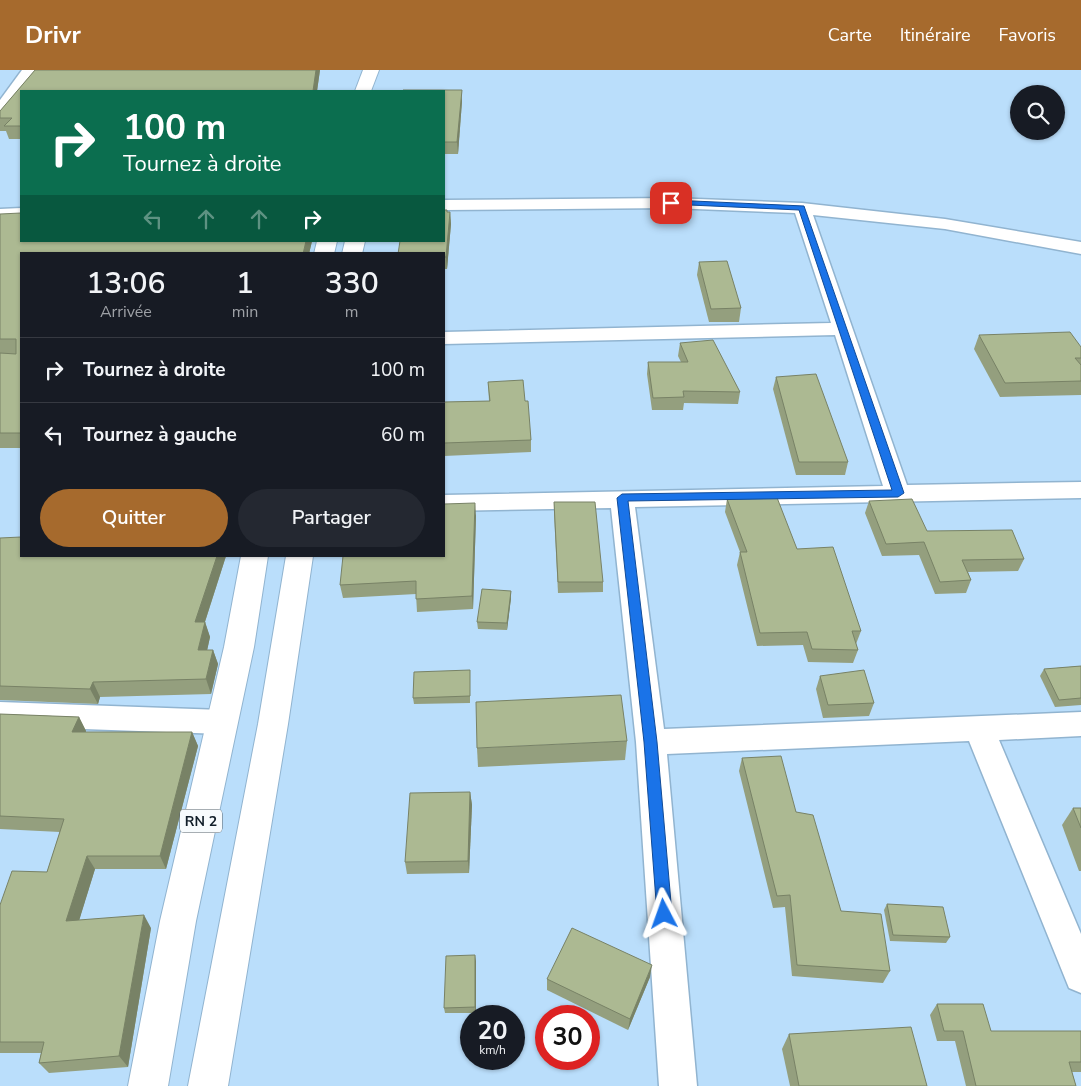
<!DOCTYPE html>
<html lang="fr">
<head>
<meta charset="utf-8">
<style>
  :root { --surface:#171b24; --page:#242831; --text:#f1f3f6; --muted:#9ea1a6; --line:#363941; --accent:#a66a2d }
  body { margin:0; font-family:"Nunito Sans",sans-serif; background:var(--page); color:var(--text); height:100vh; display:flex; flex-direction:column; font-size:19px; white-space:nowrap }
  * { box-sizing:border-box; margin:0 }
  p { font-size:16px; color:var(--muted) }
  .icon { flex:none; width:28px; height:28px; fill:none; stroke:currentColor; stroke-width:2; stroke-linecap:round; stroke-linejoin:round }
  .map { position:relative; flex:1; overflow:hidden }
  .details { position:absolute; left:20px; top:182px; width:425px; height:305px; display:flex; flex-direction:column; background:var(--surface); border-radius:0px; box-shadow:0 1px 4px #0004 }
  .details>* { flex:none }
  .hud { position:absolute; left:20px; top:20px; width:425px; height:152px; border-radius:0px; box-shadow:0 1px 4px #0004; background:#0b6e4f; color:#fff; overflow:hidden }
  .controls { position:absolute; left:1010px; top:15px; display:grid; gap:10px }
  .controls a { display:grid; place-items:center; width:55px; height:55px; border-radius:50%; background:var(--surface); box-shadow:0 1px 4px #0004; font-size:25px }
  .speed { position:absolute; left:460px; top:935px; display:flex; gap:10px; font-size:25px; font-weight:700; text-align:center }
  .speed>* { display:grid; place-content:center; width:65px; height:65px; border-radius:50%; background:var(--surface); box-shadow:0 1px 4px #0004; line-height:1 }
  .speed small { font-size:12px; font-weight:400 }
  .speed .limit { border:8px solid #d22; background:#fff; color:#111 }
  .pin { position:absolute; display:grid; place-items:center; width:42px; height:42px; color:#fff; margin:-21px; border-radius:10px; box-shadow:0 2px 8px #0006 }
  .me { position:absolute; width:55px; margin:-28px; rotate:356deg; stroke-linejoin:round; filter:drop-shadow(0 0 4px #0008) }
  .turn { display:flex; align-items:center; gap:18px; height:105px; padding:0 20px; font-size:22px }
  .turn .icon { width:65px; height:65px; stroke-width:2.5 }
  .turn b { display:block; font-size:35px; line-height:42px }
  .lanes { display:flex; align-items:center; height:48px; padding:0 20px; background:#0003; justify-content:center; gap:25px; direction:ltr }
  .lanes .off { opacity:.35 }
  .eta { display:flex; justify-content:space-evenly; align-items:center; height:85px; text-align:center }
  .eta b { font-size:30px; font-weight:600; line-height:35px }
  .cta { display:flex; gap:10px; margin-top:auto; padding:10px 20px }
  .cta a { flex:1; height:58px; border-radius:30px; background:var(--accent); color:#fff; font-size:20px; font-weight:600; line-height:58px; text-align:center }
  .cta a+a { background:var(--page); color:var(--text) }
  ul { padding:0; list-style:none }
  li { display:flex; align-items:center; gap:15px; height:65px; padding:0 20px; border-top:1px solid var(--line) }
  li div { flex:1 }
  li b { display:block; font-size:19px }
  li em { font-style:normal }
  header { display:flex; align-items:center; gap:30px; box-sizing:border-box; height:70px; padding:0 25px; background:var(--accent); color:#fff }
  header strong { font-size:24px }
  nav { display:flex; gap:28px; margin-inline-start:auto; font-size:18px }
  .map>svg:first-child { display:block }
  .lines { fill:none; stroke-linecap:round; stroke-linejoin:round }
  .street-casing { stroke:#91b4d0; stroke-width:3 }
  .primary-casing { stroke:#91b4d0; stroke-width:2 }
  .street { fill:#fff; fill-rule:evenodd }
  .primary { fill:#fff; fill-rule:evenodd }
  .wall { fill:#949f7e }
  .shaded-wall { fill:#788266 }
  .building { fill:#acb992; stroke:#788266 }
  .route { fill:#1a73e8; stroke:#114b97 }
  .labels { text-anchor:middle; stroke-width:4; stroke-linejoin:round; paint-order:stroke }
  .shield { fill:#f7fbfd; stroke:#566069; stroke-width:1 }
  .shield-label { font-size:14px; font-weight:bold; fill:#111e29 }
</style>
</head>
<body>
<header>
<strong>Drivr</strong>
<nav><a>Carte</a><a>Itinéraire</a><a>Favoris</a></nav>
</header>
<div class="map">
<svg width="1081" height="1016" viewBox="0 0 1081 1016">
  <rect width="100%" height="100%" fill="#badefb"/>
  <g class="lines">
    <defs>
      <g id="street">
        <polygon points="22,0 37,0 6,44 0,46 0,30"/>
        <polygon points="671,128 802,133 945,149 1081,172 1081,184 945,159 813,145 907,415 1081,412 1081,428 635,437 664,659 1081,642 1081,666 999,670 1081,864 1081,923 1069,918 969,671 667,684 697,1016 659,1016 636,672 611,438 444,441 444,425 883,416 835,265 444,274 444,262 831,253 795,143 671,138 444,140 444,130"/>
        <polygon points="21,138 21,148 0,149 0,139"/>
        <polygon points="0,632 222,640 232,643 237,652 232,661 222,664 0,656"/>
      </g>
      <g id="primary">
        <polygon points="363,0 379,0 371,21 355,21"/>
        <polygon points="317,171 337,171 334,184 314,184"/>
        <polygon points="345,171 365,171 362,184 342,184"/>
        <polygon points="241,486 268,486 254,577 196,851 168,1016 128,1016 160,851 224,577"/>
        <polygon points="286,486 313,486 288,654 228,1016 188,1016 258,654"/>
      </g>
    </defs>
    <!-- street casing -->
    <use href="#street" class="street-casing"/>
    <!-- primary casing -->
    <use href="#primary" class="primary-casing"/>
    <!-- street -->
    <use href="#street" class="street"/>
    <!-- primary -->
    <use href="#primary" class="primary"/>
  </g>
  <!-- wall -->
  <g class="wall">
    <polygon points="35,0 320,0 317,21 21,21 21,69 9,69 6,61 0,61 0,41"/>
    <polygon points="444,21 462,31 458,84 444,84"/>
    <polygon points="447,142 450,142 451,154 447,199 444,199 444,184"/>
    <polygon points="0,144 21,171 312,171 309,184 21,184 21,378 0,378 0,283 16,284 0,283"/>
    <polygon points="699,192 741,238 739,252 709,252 697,205"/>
    <polygon points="979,265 1081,277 1081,325 1000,327 974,279"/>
    <polygon points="680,273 740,322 738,334 684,333 683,340 652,340 647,304 648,292 681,292 678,286"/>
    <polygon points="776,307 848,392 845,405 796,405 773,319"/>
    <polygon points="488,312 525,331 531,370 531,382 444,386 444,332 489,331"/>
    <polygon points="727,429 797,479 861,561 856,574 858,580 853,593 808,592 803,575 757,576 737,495 740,482 725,442"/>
    <polygon points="869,431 927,461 1024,489 1018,501 968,502 971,510 966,523 935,524 919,485 882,486 865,443"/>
    <polygon points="554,432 603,512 603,522 558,523 554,443"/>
    <polygon points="476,446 473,539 417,542 416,524 343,528 340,515"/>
    <polygon points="0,468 21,486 226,486 205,552 210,567 207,580 213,580 218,594 211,624 100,627 98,634 0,630"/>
    <polygon points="511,521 511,528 507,560 478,559 477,552"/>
    <polygon points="1081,596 1081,635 1055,637 1040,606 1044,599"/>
    <polygon points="820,606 874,633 869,646 823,648 816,619"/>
    <polygon points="470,607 470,633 414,634 413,628"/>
    <polygon points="0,644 79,647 86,661 86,662 192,662 198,676 166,799 95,799 79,850 151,858 128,997 49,1003 39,993 41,983 0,983 0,835 47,802 60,762 0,759"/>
    <polygon points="627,671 625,690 478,697 477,678"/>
    <polygon points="742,688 796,742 841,841 890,901 883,913 792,906 785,837 773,838 739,701"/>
    <polygon points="470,722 472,735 469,803 407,804 405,792"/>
    <polygon points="1073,738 1081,738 1081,801 1079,801 1062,755"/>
    <polygon points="887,834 950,867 946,873 890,871 884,840"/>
    <polygon points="476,891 476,943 445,943 444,938"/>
    <polygon points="650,907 628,960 547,920 547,909"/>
    <polygon points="937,934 991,961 1081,961 1081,1002 1072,1002 1076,1016 966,1016 955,971 937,971 930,945"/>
    <polygon points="789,964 927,1016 790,1016 782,979"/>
  </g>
  <!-- shaded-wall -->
  <g class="shaded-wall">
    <polygon points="316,0 320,0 317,21 313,21"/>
    <polygon points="462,20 462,31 458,84 457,72"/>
    <polygon points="450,142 451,154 447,199 446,187"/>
    <polygon points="306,171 312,171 309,184 303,184"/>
    <polygon points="475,433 476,446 473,539 472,526"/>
    <polygon points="217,486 226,486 200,567 195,552"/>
    <polygon points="511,521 511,528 507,560 507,553"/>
    <polygon points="205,552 210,567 204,595 198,580"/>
    <polygon points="213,580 218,594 211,624 206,609"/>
    <polygon points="93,612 100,627 98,634 90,619"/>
    <polygon points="79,647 86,661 80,676 72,662"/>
    <polygon points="192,662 198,676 166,799 160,786"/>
    <polygon points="470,722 472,735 469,803 468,791"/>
    <polygon points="87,786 95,799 75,864 66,851"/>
    <polygon points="144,845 151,858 128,997 119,986"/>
    <polygon points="475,885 476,891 476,943 475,937"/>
    <polygon points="652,895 650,907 628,960 630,949"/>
  </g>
  <!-- building -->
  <g class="building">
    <polygon points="35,0 316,0 313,21 21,21 21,56 4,56 12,48 0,48 0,41"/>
    <polygon points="403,20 462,20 457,72 444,72 444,21 402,21"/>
    <polygon points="444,140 447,140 447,142 450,142 446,187 444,187 444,184 398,184 400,171 444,171"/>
    <polygon points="21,143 21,171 306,171 303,184 21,184 21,363 0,363 0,283 16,284 16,269 0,269 0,144"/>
    <polygon points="727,191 741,238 711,239 699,192"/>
    <polygon points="1070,262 1081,277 1081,288 1075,288 1081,295 1081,311 1005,313 979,265"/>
    <polygon points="713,270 740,322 683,321 684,327 653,328 648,292 688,292 680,273"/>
    <polygon points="816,304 848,392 799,392 776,307"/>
    <polygon points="523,310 525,331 528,331 531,370 444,373 444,332 490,331 488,312"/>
    <polygon points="776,425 797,479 833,477 861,561 852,561 858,580 812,579 807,562 760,563 740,482 747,482 727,429"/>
    <polygon points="912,429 927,461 1012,460 1024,489 962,490 971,510 940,512 924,472 886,474 869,431"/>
    <polygon points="554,432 595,432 603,512 558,512"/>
    <polygon points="475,433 472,526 416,529 416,511 340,515 343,486 444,486 444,434"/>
    <polygon points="21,467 21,486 217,486 195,552 205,552 198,580 213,580 206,609 93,612 90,619 0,616 0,468"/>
    <polygon points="482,519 511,521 507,553 477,552"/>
    <polygon points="1081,596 1081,628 1059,630 1044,599"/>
    <polygon points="470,600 470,626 413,628 414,602"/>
    <polygon points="864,600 874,633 828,635 820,606"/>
    <polygon points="621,625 627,671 477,678 476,632"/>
    <polygon points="0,644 79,647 72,662 192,662 160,786 87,786 66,851 144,845 119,986 39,993 44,972 0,972 0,835 12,801 47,802 64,749 0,746"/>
    <polygon points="781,686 796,742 813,745 841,841 881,844 890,901 797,895 790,825 777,826 742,688"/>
    <polygon points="470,722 468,791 405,792 410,723"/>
    <polygon points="1073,738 1081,738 1081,758"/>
    <polygon points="887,834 943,837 950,867 893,865"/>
    <polygon points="572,858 652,895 630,949 547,909"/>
    <polygon points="475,885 475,937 444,938 446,886"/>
    <polygon points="937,934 983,934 991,961 1081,961 1081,992 1069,992 1076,1016 976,1016 963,961 944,961"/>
    <polygon points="911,957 927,1016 799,1016 789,964"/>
  </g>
  <!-- route -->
  <polygon class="route" points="671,130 804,136 904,423 898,427 628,431 657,672 672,844 670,849 664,851 659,849 657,844 644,672 617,428 622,424 892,420 799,140 668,134 667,133"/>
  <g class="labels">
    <!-- shield labels -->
    <rect class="shield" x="180" y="739.5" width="42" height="23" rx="4"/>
    <g class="shield-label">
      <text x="201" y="756">RN 2</text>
    </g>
  </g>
</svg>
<div class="controls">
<a><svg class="icon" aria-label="search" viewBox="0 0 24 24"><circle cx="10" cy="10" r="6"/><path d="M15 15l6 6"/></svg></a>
</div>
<div class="speed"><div>20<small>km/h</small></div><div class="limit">30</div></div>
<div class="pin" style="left:671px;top:133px;background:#d93025"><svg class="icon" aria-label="arrive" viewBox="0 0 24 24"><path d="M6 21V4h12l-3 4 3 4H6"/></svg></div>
<svg class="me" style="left:664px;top:844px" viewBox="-20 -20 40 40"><path d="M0-17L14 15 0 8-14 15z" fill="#1a73e8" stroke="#fff" stroke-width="4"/></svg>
<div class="hud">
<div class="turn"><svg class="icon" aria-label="right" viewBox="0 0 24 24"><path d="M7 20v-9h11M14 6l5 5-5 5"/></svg><div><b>100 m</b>Tournez à droite</div></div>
<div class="lanes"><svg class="icon off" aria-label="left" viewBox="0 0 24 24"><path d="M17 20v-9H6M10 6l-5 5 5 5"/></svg><svg class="icon off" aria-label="ahead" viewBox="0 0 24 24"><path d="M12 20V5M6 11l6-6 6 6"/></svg><svg class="icon off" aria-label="ahead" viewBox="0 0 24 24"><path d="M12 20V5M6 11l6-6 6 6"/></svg><svg class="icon" aria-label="right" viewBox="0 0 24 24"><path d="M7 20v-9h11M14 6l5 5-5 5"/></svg></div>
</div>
<section class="details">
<div class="eta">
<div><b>13:06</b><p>Arrivée</p></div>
<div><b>1</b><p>min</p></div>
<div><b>330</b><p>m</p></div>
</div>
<ul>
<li><svg class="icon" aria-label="right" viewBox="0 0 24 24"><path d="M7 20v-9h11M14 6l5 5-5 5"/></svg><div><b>Tournez à droite</b></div><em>100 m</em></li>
<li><svg class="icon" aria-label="left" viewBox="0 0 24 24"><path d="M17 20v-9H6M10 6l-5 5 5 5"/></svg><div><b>Tournez à gauche</b></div><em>60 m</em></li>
</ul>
<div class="cta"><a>Quitter</a><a>Partager</a></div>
</section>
</div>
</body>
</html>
